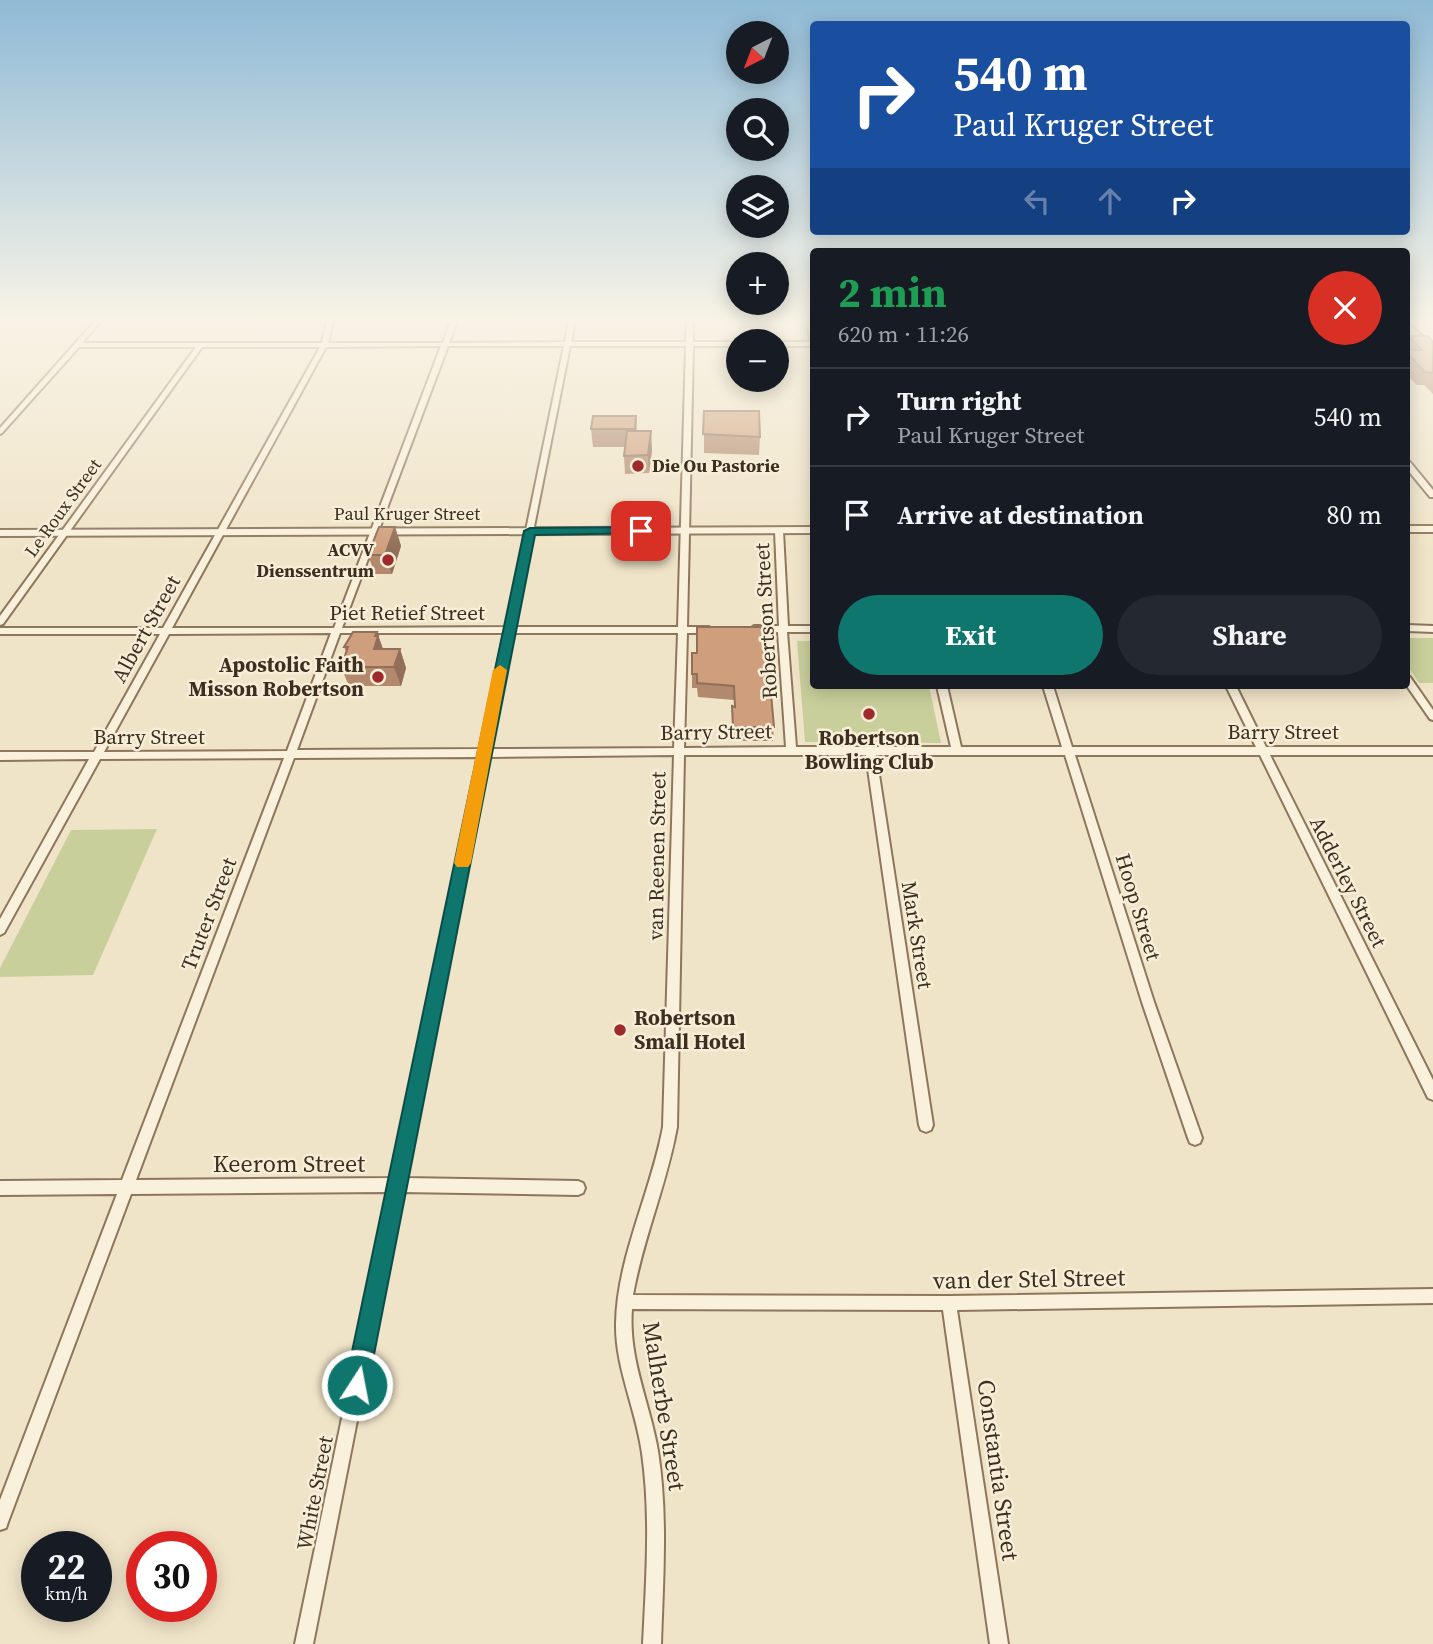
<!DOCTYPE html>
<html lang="en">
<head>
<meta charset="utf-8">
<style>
  :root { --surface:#171b24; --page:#242831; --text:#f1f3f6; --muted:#9ea1a6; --line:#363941; --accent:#0f766e }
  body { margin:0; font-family:"Source Serif 4",serif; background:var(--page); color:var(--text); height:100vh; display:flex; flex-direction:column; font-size:26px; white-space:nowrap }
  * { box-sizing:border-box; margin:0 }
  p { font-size:23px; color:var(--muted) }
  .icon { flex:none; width:38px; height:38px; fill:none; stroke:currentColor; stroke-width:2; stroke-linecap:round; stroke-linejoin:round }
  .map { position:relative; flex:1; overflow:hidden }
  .drawer { position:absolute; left:810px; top:248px; width:600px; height:441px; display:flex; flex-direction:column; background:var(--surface); border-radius:7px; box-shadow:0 4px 18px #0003 }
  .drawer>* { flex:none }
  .top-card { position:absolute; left:810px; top:21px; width:600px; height:214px; border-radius:7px; box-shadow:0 4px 18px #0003; background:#1a4fa0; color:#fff; overflow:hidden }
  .needle { width:46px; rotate:222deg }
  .controls { position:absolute; left:726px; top:21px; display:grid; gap:14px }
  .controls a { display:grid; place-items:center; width:63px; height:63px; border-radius:50%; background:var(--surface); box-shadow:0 4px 18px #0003; font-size:35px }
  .speed { position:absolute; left:21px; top:1531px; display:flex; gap:14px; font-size:35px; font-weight:700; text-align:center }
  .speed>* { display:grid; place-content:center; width:91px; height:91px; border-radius:50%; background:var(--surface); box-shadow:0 4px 18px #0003; line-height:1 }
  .speed small { font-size:18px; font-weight:400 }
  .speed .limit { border:10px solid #d22; background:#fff; color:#111 }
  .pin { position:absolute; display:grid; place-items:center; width:60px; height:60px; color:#fff; margin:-30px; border-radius:14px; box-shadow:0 4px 10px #0006 }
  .me { position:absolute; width:77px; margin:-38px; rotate:11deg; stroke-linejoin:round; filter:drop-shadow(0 0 5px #0008) }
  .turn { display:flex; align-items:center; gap:24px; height:147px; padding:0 28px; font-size:32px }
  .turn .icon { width:91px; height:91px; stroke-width:2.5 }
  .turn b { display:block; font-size:49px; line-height:60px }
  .lanes { display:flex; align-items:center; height:66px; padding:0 28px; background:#0003; justify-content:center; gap:35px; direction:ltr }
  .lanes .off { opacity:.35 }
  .round { display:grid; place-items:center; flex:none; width:74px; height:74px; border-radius:37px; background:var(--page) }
  .overview { display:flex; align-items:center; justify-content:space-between; height:119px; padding:0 28px }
  h1 { font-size:42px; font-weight:700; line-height:52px; color:#1e9e55 }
  .action { display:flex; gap:14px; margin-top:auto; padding:14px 28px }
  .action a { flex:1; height:80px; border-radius:42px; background:var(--accent); color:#fff; font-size:28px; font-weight:700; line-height:80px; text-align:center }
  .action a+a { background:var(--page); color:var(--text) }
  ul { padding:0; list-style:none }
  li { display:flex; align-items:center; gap:21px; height:98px; padding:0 28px; border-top:2px solid var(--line) }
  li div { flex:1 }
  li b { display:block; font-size:26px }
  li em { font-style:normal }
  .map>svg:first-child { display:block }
  .green { fill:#c9cf9b }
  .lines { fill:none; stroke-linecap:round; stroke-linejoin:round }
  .minor-casing { stroke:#8d765c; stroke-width:4 }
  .tertiary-casing { stroke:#8d765c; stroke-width:4 }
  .primary-casing { stroke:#5b4430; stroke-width:3 }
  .minor { fill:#faf1dc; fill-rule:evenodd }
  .tertiary { fill:#faf1dc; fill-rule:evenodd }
  .primary { fill:#f3d9a0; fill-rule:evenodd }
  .wall { fill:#b2896c }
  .shaded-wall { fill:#916f58 }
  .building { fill:#cf9f7d; stroke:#916f58; stroke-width:2 }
  .route { fill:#0f766e; stroke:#0a4d48; stroke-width:2 }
  .slow { fill:#f59e0b }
  .poi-dot { fill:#9e2a2b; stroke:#f7eed8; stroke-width:2.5 }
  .labels { text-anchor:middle; stroke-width:5; stroke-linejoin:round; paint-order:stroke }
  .far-poi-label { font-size:18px; font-weight:bold; fill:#3d2e20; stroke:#f7eed8; text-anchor:start }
  .far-street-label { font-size:18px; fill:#3d2e20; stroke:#f7eed8 }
  .street-label { font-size:21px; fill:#3d2e20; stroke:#f7eed8 }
  .poi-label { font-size:21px; font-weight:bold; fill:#3d2e20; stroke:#f7eed8; text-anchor:end }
  .near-street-label { font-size:24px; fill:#3d2e20; stroke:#f7eed8 }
</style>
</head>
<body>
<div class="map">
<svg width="1433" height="1644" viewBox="0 0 1433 1644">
  <rect width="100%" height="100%" fill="#f0e4c8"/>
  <!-- green -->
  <g class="green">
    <polygon points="1407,638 1433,638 1433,683 1419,683 1407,665"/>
    <polygon points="797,641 814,641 814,686 929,686 941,743 805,742"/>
    <polygon points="157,829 93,975 0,977 0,968 71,830"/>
  </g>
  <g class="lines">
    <defs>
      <g id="minor">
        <path d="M 95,321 L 101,321 L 82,343 L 322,343 L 327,321 L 333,321 L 328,343 L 443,343 L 451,321 L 457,321 L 449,343 L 565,342 L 569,321 L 575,321 L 571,342 L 686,342 L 687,321 L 693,321 L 693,342 L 738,342 L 738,346 L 693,346 L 687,627 L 709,627 L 713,630 L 709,633 L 687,633 L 684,748 L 786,747 L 778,632 L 754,632 L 750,629 L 754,626 L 779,626 L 775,531 L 779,529 L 783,531 L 788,626 L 814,626 L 814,632 L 787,632 L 796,747 L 951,747 L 937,686 L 947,686 L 961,747 L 1062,747 L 1043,686 L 1053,686 L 1072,747 L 1256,747 L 1226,686 L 1236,686 L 1266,747 L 1433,747 L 1433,755 L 1270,755 L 1433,1080 L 1433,1100 L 1428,1098 L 1260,755 L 1075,755 L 1154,1002 L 1202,1138 L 1200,1143 L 1195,1145 L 1190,1143 L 1188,1138 L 1142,1002 L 1065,755 L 876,755 L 933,1125 L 931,1130 L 926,1132 L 921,1130 L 919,1125 L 866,755 L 684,755 L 677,1127 C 667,1184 643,1238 633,1295 L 949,1296 L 1433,1289 L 1433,1303 L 957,1310 L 1008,1644 L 990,1644 L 943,1310 L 632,1309 C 628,1359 650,1403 658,1451 C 668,1515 663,1580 661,1644 L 643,1644 C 646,1581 651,1516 642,1453 C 636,1409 615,1367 616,1323 C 617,1258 651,1192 663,1127 L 674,755 L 489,757 L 405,1178 L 578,1181 L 583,1183 L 585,1188 L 583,1193 L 578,1195 L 402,1192 L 313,1644 L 295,1644 L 389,1192 L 131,1194 L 8,1522 L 6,1528 L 0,1530 L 0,1500 L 117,1194 L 0,1195 L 0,1181 L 122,1180 L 284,758 L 100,759 L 4,933 L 0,935 L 0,919 L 89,759 L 0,760 L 0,752 L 94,752 L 160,634 L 0,634 L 0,628 L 163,628 L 320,347 L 202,347 L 3,624 L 0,625 L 0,616 L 196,347 L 79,347 L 2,433 L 0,434 L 0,428 ZM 441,346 L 334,628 L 172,628 L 326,347 ZM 448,346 L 564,346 L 506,627 L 342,628 ZM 570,346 L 686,346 L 678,627 L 514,627 ZM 331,633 L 287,751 L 104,752 L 169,634 ZM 340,633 L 504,633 L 480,749 L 297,750 ZM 513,633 L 678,633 L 674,748 L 490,749 ZM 479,757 L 392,1178 L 136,1180 L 294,758 Z"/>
        <polygon points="808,321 814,321 814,350 811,346 777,346 777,342 810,342"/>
        <polygon points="1407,462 1410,462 1433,490 1433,497 1430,497 1407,469"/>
        <polygon points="1407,625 1433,626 1433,632 1407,631"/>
        <polygon points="1407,676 1410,677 1433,710 1433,720 1430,719 1407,686"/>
      </g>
      <g id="tertiary">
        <rect x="1407" y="526" width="26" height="6"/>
        <polygon points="814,527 814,533 0,536 0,530"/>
      </g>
      <polygon id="primary" points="1407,323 1433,344 1433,353 1407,332"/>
    </defs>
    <!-- minor casing -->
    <use href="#minor" class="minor-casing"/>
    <!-- tertiary casing -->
    <use href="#tertiary" class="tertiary-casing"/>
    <!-- primary casing -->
    <use href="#primary" class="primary-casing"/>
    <!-- minor -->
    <use href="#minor" class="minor"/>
    <!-- tertiary -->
    <use href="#tertiary" class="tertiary"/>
    <!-- primary -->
    <use href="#primary" class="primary"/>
  </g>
  <!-- wall -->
  <g class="wall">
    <polygon points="1409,336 1433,342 1433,394 1424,385 1417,385 1407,375 1407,339"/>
    <polygon points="704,411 760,437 759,455 704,453"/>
    <polygon points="636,416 637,431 652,450 649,473 625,474 624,456 625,447 593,447 591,429"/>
    <polygon points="395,527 401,546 392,574 375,574 368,555"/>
    <polygon points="697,627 774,727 773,741 733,741 732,706 734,706 734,700 698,697 697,688 692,688 692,653 697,653"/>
    <polygon points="377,632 383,649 400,649 406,668 401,686 349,686 341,667 346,652 344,647"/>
  </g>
  <!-- shaded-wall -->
  <g class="shaded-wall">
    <polygon points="651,431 652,450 649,473 648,455"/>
    <polygon points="395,527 401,546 392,574 385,555"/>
    <polygon points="377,632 385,655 381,668 374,649"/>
    <polygon points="400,649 406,668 401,686 394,667"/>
  </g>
  <!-- building -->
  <g class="building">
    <polygon points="1409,336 1428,336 1433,342 1433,373 1425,372 1407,353 1407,350 1422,350"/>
    <polygon points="704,411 759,411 760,437 703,434"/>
    <polygon points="593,416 636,416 635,429 591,429"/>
    <polygon points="627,431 651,431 648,455 624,456"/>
    <polygon points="379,527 395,527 385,555 368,555"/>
    <polygon points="697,627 765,627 774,727 733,727 732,706 735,707 734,686 697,683 697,674 692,674 692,653 697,653"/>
    <polygon points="353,632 377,632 375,636 378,636 374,649 400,649 394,667 341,667 348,647 344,647"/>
  </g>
  <!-- sky -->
  <linearGradient id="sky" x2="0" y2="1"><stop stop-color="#8fbad6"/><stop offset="0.58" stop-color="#f8f3e6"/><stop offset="1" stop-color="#f8f3e6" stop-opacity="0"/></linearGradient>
  <rect width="1433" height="551" fill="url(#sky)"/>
  <!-- route -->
  <polygon class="route" points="641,527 645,528 645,533 535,535 368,1385 365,1394 357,1397 348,1394 345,1385 524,531 530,528"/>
  <!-- slow -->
  <polygon class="slow" points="500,665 507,670 471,863 468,867 457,867 454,863 493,670"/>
  <!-- markers -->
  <g class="poi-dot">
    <circle cx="638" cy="466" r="7"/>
    <circle cx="388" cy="560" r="7"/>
    <circle cx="378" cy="677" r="7"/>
    <circle cx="869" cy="714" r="7"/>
    <circle cx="620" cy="1030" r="7"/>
  </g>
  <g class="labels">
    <!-- far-poi labels -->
    <g class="far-poi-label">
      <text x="652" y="472">Die Ou Pastorie</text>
      <text x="374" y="556" text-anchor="end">ACVV<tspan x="374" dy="21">Dienssentrum</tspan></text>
    </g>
    <!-- far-street labels -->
    <g class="far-street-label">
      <text transform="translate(63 508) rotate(-54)" y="6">Le Roux Street</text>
      <text x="407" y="520">Paul Kruger Street</text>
    </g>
    <!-- street labels -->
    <g class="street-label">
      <text x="407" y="620">Piet Retief Street</text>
      <text transform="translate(766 621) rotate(-93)" y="7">Robertson Street</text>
      <text transform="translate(146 629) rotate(-61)" y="7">Albert Street</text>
      <text transform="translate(716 732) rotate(-1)" y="7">Barry Street</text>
      <text x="1283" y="739">Barry Street</text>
      <text x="149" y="744">Barry Street</text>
      <text transform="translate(657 856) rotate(-89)" y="7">van Reenen Street</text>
      <text transform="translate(1348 882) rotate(63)" y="7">Adderley Street</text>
      <text transform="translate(1138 907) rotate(73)" y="7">Hoop Street</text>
      <text transform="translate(209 914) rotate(-69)" y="7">Truter Street</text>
      <text transform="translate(917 935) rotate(81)" y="7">Mark Street</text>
      <text transform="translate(315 1493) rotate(-79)" y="7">White Street</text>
    </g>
    <!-- poi labels -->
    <g class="poi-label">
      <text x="364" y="672">Apostolic Faith<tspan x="364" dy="24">Misson Robertson</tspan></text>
      <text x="869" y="745" text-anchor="middle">Robertson<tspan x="869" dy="24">Bowling Club</tspan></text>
      <text x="634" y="1025" text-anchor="start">Robertson<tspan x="634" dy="24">Small Hotel</tspan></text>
    </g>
    <!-- near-street labels -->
    <g class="near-street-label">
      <text x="289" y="1172">Keerom Street</text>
      <text transform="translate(1029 1279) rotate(-1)" y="8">van der Stel Street</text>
      <text transform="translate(664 1406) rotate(81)" y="8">Malherbe Street</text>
      <text transform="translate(998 1470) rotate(82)" y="8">Constantia Street</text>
    </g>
  </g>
</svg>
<div class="controls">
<a><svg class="needle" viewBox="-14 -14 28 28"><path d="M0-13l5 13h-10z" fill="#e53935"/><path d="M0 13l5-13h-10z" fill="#9ea1a6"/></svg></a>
<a><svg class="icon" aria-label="search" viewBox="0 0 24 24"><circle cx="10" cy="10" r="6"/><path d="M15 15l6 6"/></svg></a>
<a><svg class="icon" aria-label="layers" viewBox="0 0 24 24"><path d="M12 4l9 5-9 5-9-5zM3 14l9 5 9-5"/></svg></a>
<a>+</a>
<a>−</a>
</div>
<div class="speed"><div>22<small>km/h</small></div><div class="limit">30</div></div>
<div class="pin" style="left:641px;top:531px;background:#d93025"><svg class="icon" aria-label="arrive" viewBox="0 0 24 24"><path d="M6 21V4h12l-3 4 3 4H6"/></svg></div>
<svg class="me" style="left:357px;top:1385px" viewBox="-20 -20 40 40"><circle r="17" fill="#0f766e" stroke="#fff" stroke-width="3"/><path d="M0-11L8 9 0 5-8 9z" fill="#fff"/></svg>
<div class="top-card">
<div class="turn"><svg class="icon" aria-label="right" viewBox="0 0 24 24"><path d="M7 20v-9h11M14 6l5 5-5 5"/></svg><div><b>540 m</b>Paul Kruger Street</div></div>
<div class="lanes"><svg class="icon off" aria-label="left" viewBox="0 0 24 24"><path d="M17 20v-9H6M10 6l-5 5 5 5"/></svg><svg class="icon off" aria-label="ahead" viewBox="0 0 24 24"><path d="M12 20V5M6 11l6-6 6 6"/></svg><svg class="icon" aria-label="right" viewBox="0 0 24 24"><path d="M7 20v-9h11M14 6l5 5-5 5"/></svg></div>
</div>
<section class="drawer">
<div class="overview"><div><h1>2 min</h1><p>620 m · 11:26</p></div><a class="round" style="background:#d93025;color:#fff"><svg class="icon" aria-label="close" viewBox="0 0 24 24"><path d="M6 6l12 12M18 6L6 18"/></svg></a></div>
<ul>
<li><svg class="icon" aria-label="right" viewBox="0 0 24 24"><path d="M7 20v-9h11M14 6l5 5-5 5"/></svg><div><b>Turn right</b><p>Paul Kruger Street</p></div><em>540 m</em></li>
<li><svg class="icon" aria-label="arrive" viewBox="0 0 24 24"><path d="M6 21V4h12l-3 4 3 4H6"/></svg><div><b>Arrive at destination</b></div><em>80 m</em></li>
</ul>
<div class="action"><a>Exit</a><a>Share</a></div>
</section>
</div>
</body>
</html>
